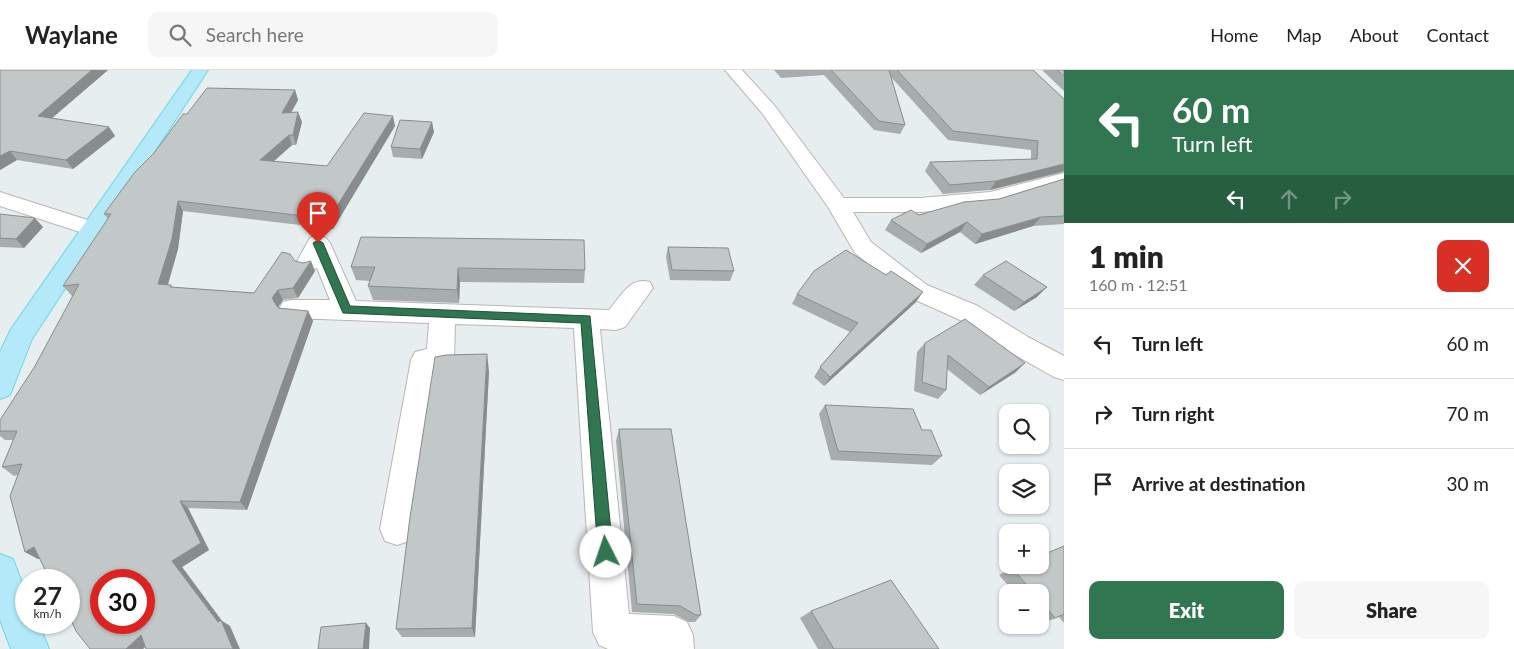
<!DOCTYPE html>
<html lang="en">
<head>
<meta charset="utf-8">
<style>
  :root { --surface:#fff; --page:#f6f6f6; --text:#222; --muted:#767676; --line:#e0e0e0; --accent:#307650 }
  body { margin:0; font-family:Lato,sans-serif; background:var(--page); color:var(--text); height:100vh; display:flex; flex-direction:column; font-size:19px; white-space:nowrap }
  * { box-sizing:border-box; margin:0 }
  p { font-size:16px; color:var(--muted) }
  .icon { flex:none; width:28px; height:28px; fill:none; stroke:currentColor; stroke-width:2; stroke-linecap:round; stroke-linejoin:round }
  .map { position:relative; flex:1; overflow:hidden }
  .panel { display:flex; flex-direction:column; background:var(--surface); width:450px }
  .panel>* { flex:none }
  .top-card { background:#307650; color:#fff; overflow:hidden }
  .tools { position:absolute; left:999px; top:334px; display:grid; gap:10px }
  .tools a { display:grid; place-items:center; width:50px; height:50px; border-radius:10px; background:var(--surface); box-shadow:0 1px 4px #0004; font-size:25px }
  .speed { position:absolute; left:15px; top:499px; display:flex; gap:10px; font-size:25px; font-weight:700; text-align:center }
  .speed>* { display:grid; place-content:center; width:65px; height:65px; border-radius:50%; background:var(--surface); box-shadow:0 1px 4px #0004; line-height:1 }
  .speed small { font-size:12px; font-weight:400 }
  .speed .limit { border:8px solid #d22; background:#fff; color:#111 }
  .pin { position:absolute; display:grid; place-items:center; width:42px; height:42px; color:#fff; margin:-51px -21px; border-radius:50% 50% 50% 0; rotate:-45deg; box-shadow:0 0 5px #0007 }
  .pin .icon { rotate:45deg }
  .me { position:absolute; width:55px; margin:-28px; rotate:356deg; stroke-linejoin:round; filter:drop-shadow(0 0 4px #0008) }
  .turn { display:flex; align-items:center; gap:18px; height:105px; padding:0 25px; font-size:22px }
  .turn .icon { width:65px; height:65px; stroke-width:2.5 }
  .turn b { display:block; font-size:35px; line-height:42px }
  .lanes { display:flex; align-items:center; height:48px; padding:0 25px; background:#0003; justify-content:center; gap:25px; direction:ltr }
  .lanes .off { opacity:.35 }
  .round { display:grid; place-items:center; flex:none; width:52px; height:52px; border-radius:10px; background:var(--page) }
  .head { display:flex; align-items:center; justify-content:space-between; height:85px; padding:0 25px }
  h1 { font-size:30px; font-weight:800; line-height:38px }
  .action { display:flex; gap:10px; margin-top:auto; padding:10px 25px }
  .action a { flex:1; height:58px; border-radius:10px; background:var(--accent); color:#fff; font-size:20px; font-weight:800; line-height:58px; text-align:center }
  .action a+a { background:var(--page); color:var(--text) }
  ul { padding:0; list-style:none }
  li { display:flex; align-items:center; gap:15px; height:70px; padding:0 25px; border-top:1px solid var(--line) }
  li div { flex:1 }
  li b { display:block; font-size:19px }
  li em { font-style:normal }
  header { display:flex; align-items:center; gap:30px; box-sizing:border-box; height:70px; padding:0 25px; background:var(--surface); border-bottom:1px solid var(--line) }
  header strong { font-size:24px }
  nav { display:flex; gap:28px; margin-inline-start:auto; font-size:18px }
  .search { width:350px; height:45px; background:var(--page); display:flex; align-items:center; gap:12px; box-sizing:border-box; padding:0 18px; border-radius:10px; color:var(--muted); font-size:19px }
  main { display:flex; flex:1; min-height:0 }
  .map>svg:first-child { display:block }
  .lines { fill:none; stroke-linecap:round; stroke-linejoin:round }
  .minor-casing { stroke:#bbb5b4; stroke-width:2 }
  .major-casing { stroke:#69d9e7; stroke-width:2 }
  .minor { fill:#fff; fill-rule:evenodd }
  .major { fill:#b3e9f9; fill-rule:evenodd }
  .wall { fill:#a7acac }
  .shaded-wall { fill:#888c8c }
  .building { fill:#c2c8c8; stroke:#888c8c; fill-rule:evenodd }
  .route { fill:#307650; stroke:#1f4d34 }
</style>
</head>
<body>
<header>
<strong>Waylane</strong>
<div class="search"><svg class="icon" aria-label="search" viewBox="0 0 24 24"><circle cx="10" cy="10" r="6"/><path d="M15 15l6 6"/></svg>Search here</div>
<nav><a>Home</a><a>Map</a><a>About</a><a>Contact</a></nav>
</header>
<main>
<div class="map">
<svg width="1064" height="579" viewBox="0 0 1064 579">
  <rect width="100%" height="100%" fill="#e7eef0"/>
  <g class="lines">
    <defs>
      <g id="minor">
        <polygon points="725,0 742,0 774,35 844,128 920,128 990,122 1064,103 1064,115 991,136 920,142 853,142 871,172 927,215 978,236 1028,267 1064,286 1064,310 1054,307 1008,281 960,250 909,227 855,183 828,137 762,43"/>
        <polygon points="0,122 100,154 103,159 100,164 92,166 0,136"/>
        <path d="M 318,165 L 326,168 L 330,173 L 356,231 L 609,240 C 621,226 630,206 650,212 L 653,218 L 625,257 L 616,260 L 600,259 L 629,544 L 674,546 L 687,552 L 693,565 L 694,579 L 608,579 L 599,575 L 593,562 L 574,258 L 455,254 L 454,291 L 450,299 L 437,302 L 414,459 L 409,471 L 397,475 L 385,471 L 380,459 L 411,290 L 415,282 L 427,279 L 429,253 L 292,248 L 283,246 L 279,239 L 283,232 L 292,230 L 330,230 L 317,198 L 308,201 L 300,199 L 296,193 L 310,168 Z"/>
      </g>
      <g id="major">
        <polygon points="192,0 208,0 32,269 10,325 0,329 0,282 11,259"/>
        <polygon points="0,484 13,489 26,523 26,552 38,552 49,579 11,579 0,550"/>
      </g>
    </defs>
    <!-- minor casing -->
    <use href="#minor" class="minor-casing"/>
    <!-- major casing -->
    <use href="#major" class="major-casing"/>
    <!-- minor -->
    <use href="#minor" class="minor"/>
    <!-- major -->
    <use href="#major" class="major"/>
  </g>
  <!-- wall -->
  <g class="wall">
    <polygon points="0,0 108,0 52,48 109,57 115,66 73,99 17,90 0,100"/>
    <polygon points="774,0 1033,0 1064,29 1064,102 990,120 943,124 925,101 930,92 1031,89 1031,80 948,70 891,7 905,55 900,64 874,60 824,5 781,8"/>
    <polygon points="1042,0 1064,0 1064,21"/>
    <polygon points="295,20 298,30 291,43 302,52 296,75 292,75 274,91 327,96 395,56 333,159 183,141 178,179 168,215 171,215 173,217 254,223 295,191 315,201 298,228 283,230 278,238 308,241 313,251 247,440 188,438 209,480 182,497 222,551 230,556 145,577 143,579 39,488 38,489 25,482 18,405 14,406 2,397 13,370 5,370 0,366 0,361 73,226 72,226 63,216 108,149 104,144 187,44"/>
    <polygon points="434,62 422,89 393,87 391,77"/>
    <polygon points="1064,109 1064,154 1033,156 975,174 960,162 921,183 885,160 891,150 999,129"/>
    <polygon points="0,144 43,157 24,178 0,177"/>
    <polygon points="668,177 734,201 730,211 670,210 666,187"/>
    <polygon points="351,197 585,200 584,213 460,212 459,233 373,230 368,216 370,211 356,210"/>
    <polygon points="886,205 916,232 824,316 814,307 820,297 850,262 792,234 797,224"/>
    <polygon points="983,205 1037,227 1014,241 974,215"/>
    <polygon points="925,273 1016,302 980,325 947,299 946,320 938,329 914,321 917,282"/>
    <polygon points="489,301 475,567 402,567 396,559"/>
    <polygon points="825,335 922,360 942,386 932,395 831,390 819,344"/>
    <polygon points="619,359 701,545 695,552 689,552 674,544 632,542 616,371"/>
    <polygon points="1064,476 1064,553 1059,547 1040,554 1040,522 1014,522 999,505 1012,498"/>
    <polygon points="811,541 939,579 818,579 800,548"/>
  </g>
  <!-- shaded-wall -->
  <g class="shaded-wall">
    <polygon points="92,0 108,0 44,55 38,46"/>
    <polygon points="295,20 298,30 285,53 282,43"/>
    <polygon points="298,42 302,52 296,75 293,65"/>
    <polygon points="393,46 395,56 333,159 329,149"/>
    <polygon points="432,52 434,62 422,89 420,79"/>
    <polygon points="109,57 115,66 73,99 66,90"/>
    <polygon points="289,65 292,75 264,100 260,90"/>
    <polygon points="10,81 17,90 0,100 0,86"/>
    <polygon points="1064,94 1064,101 990,120 996,111"/>
    <polygon points="178,131 183,141 178,179 165,224 158,214"/>
    <polygon points="1041,147 1033,156 975,174 982,164"/>
    <polygon points="35,148 43,157 24,178 16,169"/>
    <polygon points="967,152 960,162 921,183 927,174"/>
    <polygon points="311,191 315,201 298,228 293,218"/>
    <polygon points="458,198 460,212 459,233 457,220"/>
    <polygon points="1047,217 1037,227 1014,241 1024,232"/>
    <polygon points="278,220 283,230 277,238 272,228"/>
    <polygon points="923,222 916,232 824,316 830,307"/>
    <polygon points="308,241 313,251 247,440 240,432"/>
    <polygon points="487,284 489,301 475,567 472,558"/>
    <polygon points="1025,293 1016,302 980,325 989,317"/>
    <polygon points="180,431 188,438 209,480 182,497 222,551 230,556 240,579 233,579 218,552 172,491"/>
    <polygon points="34,477 47,484 38,489 25,482"/>
    <polygon points="366,553 370,558 369,579 363,579"/>
    <polygon points="141,565 152,570 143,579 126,579"/>
  </g>
  <!-- building -->
  <g class="building">
    <polygon points="0,0 92,0 38,46 109,57 66,90 10,81 0,86"/>
    <polygon points="831,0 889,0 905,55 879,51"/>
    <polygon points="897,0 1033,0 1064,29 1064,94 996,111 950,115 930,92 1037,89 1038,71 953,61"/>
    <polygon points="1057,0 1064,0 1064,6"/>
    <path d="M 207,18 L 295,20 L 282,43 L 298,42 L 293,65 L 289,65 L 260,90 L 327,96 L 364,43 L 393,46 L 329,149 L 178,131 L 172,169 L 158,214 L 171,215 L 170,217 L 254,223 L 282,182 L 290,184 L 295,191 L 303,193 L 311,191 L 293,218 L 278,220 L 272,228 L 278,238 L 308,241 L 240,432 L 180,431 L 201,473 L 172,491 L 218,552 L 221,550 L 233,579 L 146,579 L 141,565 L 126,579 L 90,579 L 76,561 L 69,546 L 69,510 L 50,510 L 34,477 L 25,482 L 10,426 L 22,394 L 2,397 L 17,361 L 0,361 L 0,350 L 35,296 L 79,214 L 63,216 L 111,144 L 104,144 L 135,102 L 154,83 L 183,44 L 187,44 ZM 101,510 L 144,510 L 144,552 L 101,552 Z"/>
    <polygon points="400,50 432,52 420,79 391,77"/>
    <polygon points="1064,109 1064,146 1041,147 982,164 967,152 927,174 891,150 911,140 919,145 964,132 999,129"/>
    <polygon points="0,144 35,148 16,169 0,168"/>
    <polygon points="361,167 584,170 585,200 458,198 457,220 368,216 375,197 351,197"/>
    <polygon points="668,177 728,178 734,201 672,200"/>
    <polygon points="846,180 886,205 891,201 923,222 830,307 820,297 858,253 797,224 814,201"/>
    <polygon points="1006,191 1047,217 1024,232 983,205"/>
    <polygon points="965,249 1025,293 989,317 948,285 946,320 922,312 925,273"/>
    <polygon points="487,284 472,558 396,559 410,447 435,287 446,285"/>
    <polygon points="825,335 913,339 922,360 931,360 942,386 838,381"/>
    <polygon points="619,359 671,359 701,545 696,545 680,536 637,534"/>
    <polygon points="1064,476 1064,544 1055,548 1040,531 1040,522 1033,522 1012,498 1019,495 1040,495 1040,486"/>
    <polygon points="891,510 939,579 834,579 811,541"/>
    <polygon points="366,553 363,579 318,579 321,557"/>
  </g>
  <!-- route -->
  <polygon class="route" points="318,170 323,173 350,236 590,246 613,482 611,488 606,490 601,488 598,482 581,253 343,243 313,173"/>
</svg>
<div class="tools">
<a><svg class="icon" aria-label="search" viewBox="0 0 24 24"><circle cx="10" cy="10" r="6"/><path d="M15 15l6 6"/></svg></a>
<a><svg class="icon" aria-label="layers" viewBox="0 0 24 24"><path d="M12 4l9 5-9 5-9-5zM3 14l9 5 9-5"/></svg></a>
<a>+</a>
<a>−</a>
</div>
<div class="speed"><div>27<small>km/h</small></div><div class="limit">30</div></div>
<div class="pin" style="left:318px;top:173px;background:#d93025"><svg class="icon" aria-label="arrive" viewBox="0 0 24 24"><path d="M6 21V4h12l-3 4 3 4H6"/></svg></div>
<svg class="me" style="left:606px;top:482px" viewBox="-20 -20 40 40"><circle r="19" fill="#fff"/><path d="M0-13L10 11 0 6-10 11z" fill="#307650"/></svg>
</div>
<section class="panel">
<div class="top-card">
<div class="turn"><svg class="icon" aria-label="left" viewBox="0 0 24 24"><path d="M17 20v-9H6M10 6l-5 5 5 5"/></svg><div><b>60 m</b>Turn left</div></div>
<div class="lanes"><svg class="icon" aria-label="left" viewBox="0 0 24 24"><path d="M17 20v-9H6M10 6l-5 5 5 5"/></svg><svg class="icon off" aria-label="ahead" viewBox="0 0 24 24"><path d="M12 20V5M6 11l6-6 6 6"/></svg><svg class="icon off" aria-label="right" viewBox="0 0 24 24"><path d="M7 20v-9h11M14 6l5 5-5 5"/></svg></div>
</div>
<div class="head"><div><h1>1 min</h1><p>160 m · 12:51</p></div><a class="round" style="background:#d93025;color:#fff"><svg class="icon" aria-label="close" viewBox="0 0 24 24"><path d="M6 6l12 12M18 6L6 18"/></svg></a></div>
<ul>
<li><svg class="icon" aria-label="left" viewBox="0 0 24 24"><path d="M17 20v-9H6M10 6l-5 5 5 5"/></svg><div><b>Turn left</b></div><em>60 m</em></li>
<li><svg class="icon" aria-label="right" viewBox="0 0 24 24"><path d="M7 20v-9h11M14 6l5 5-5 5"/></svg><div><b>Turn right</b></div><em>70 m</em></li>
<li><svg class="icon" aria-label="arrive" viewBox="0 0 24 24"><path d="M6 21V4h12l-3 4 3 4H6"/></svg><div><b>Arrive at destination</b></div><em>30 m</em></li>
</ul>
<div class="action"><a>Exit</a><a>Share</a></div>
</section>
</main>
</body>
</html>
